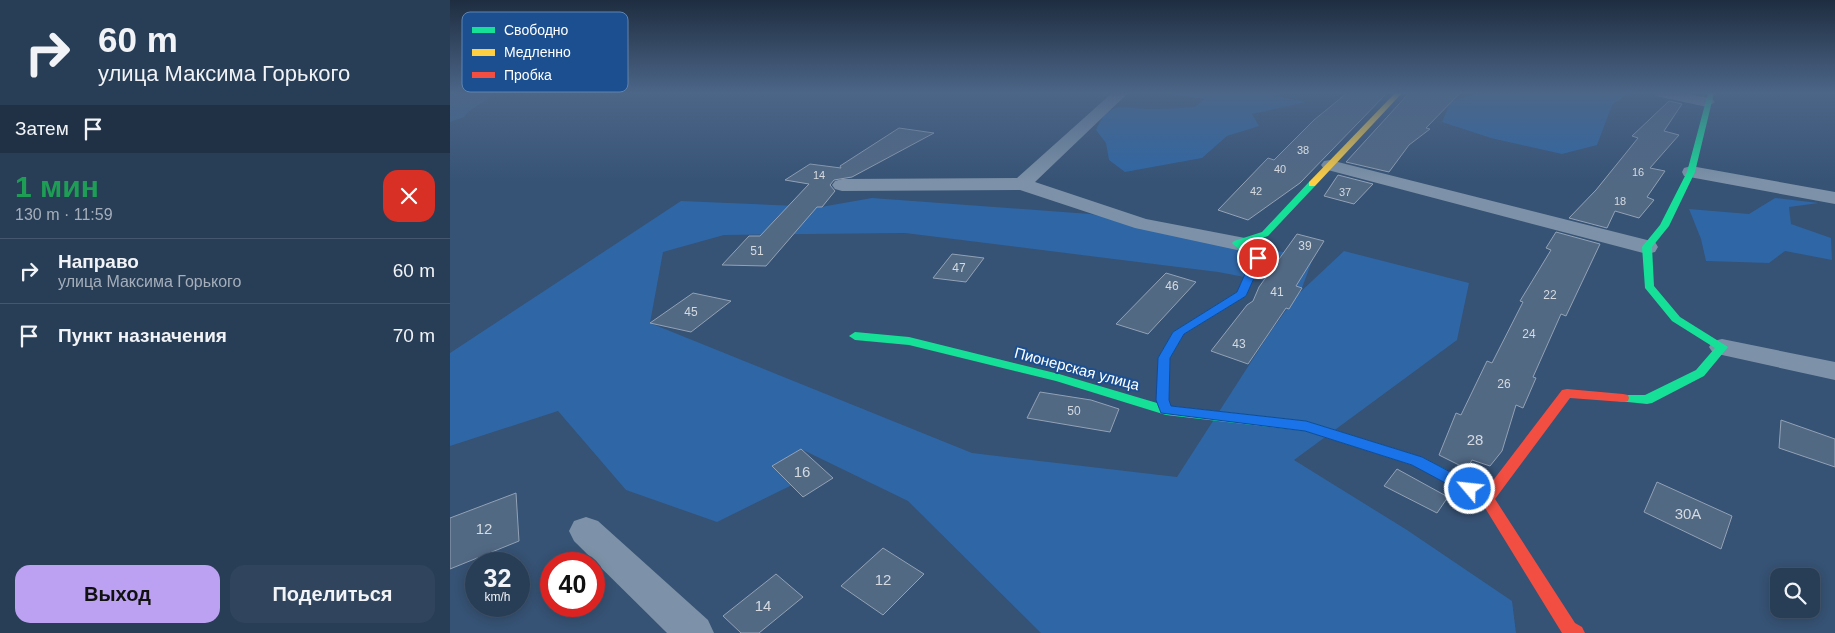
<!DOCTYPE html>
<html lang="ru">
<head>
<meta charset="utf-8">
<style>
  :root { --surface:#283e57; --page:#30455d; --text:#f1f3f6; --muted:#a5aeba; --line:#44576d; --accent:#bca0f2 }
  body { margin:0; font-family:Arial,sans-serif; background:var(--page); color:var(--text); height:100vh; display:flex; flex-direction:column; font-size:19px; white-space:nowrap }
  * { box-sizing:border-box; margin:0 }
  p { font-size:16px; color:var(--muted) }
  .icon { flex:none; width:28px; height:28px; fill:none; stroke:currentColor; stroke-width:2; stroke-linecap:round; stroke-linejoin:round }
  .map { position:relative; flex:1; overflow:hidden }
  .sheet { display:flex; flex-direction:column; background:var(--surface); width:450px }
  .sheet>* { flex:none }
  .banner { background:#283e57; color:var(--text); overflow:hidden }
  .controls { position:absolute; left:1320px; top:568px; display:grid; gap:10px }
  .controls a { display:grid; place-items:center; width:50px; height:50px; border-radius:10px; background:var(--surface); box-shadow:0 2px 12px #0003,0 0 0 1px var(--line); font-size:25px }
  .speed { position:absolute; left:15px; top:552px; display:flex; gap:10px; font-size:25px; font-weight:700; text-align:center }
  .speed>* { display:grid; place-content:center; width:65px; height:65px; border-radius:50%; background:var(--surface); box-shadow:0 2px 12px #0003,0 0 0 1px var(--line); line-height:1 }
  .speed small { font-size:12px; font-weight:400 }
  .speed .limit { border:8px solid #d22; background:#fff; color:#111 }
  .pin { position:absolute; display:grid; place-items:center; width:42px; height:42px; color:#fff; margin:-21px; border:2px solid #fff; border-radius:50%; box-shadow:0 1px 5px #0007 }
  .me { position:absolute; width:55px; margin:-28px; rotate:298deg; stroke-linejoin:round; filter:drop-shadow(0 0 4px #0008) }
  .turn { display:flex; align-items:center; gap:18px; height:105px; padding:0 15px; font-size:22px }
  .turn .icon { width:65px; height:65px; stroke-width:2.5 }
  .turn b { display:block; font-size:35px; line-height:42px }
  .then { display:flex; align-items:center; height:48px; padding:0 15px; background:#0003; gap:10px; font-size:19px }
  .round { display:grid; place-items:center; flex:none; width:52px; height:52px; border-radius:15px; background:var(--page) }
  .overview { display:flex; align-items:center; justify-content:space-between; height:85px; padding:0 15px }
  h1 { font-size:30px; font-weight:700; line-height:38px; color:#1e9e55 }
  .primary-button { display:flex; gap:10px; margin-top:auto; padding:10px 15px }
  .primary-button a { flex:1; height:58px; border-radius:15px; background:var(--accent); color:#111; font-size:20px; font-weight:700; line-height:58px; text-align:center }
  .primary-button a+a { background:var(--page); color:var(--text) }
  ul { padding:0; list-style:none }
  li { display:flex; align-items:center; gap:15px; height:65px; padding:0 15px; border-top:1px solid var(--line) }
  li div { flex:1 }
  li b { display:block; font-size:19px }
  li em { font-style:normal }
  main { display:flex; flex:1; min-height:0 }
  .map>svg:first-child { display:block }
  .green { fill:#2f66a5 }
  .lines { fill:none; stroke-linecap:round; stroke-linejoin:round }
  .river { fill:#3b618d; fill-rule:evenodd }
  .building { fill:#526984; stroke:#92a2b6 }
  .street { fill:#7d92a8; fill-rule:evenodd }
  .fast { fill:#16e098; fill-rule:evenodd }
  .slow { fill:#ffcf43; fill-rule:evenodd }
  .jam { fill:#f24e42; fill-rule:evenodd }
  .route { fill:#1a73e8; stroke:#114b97 }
  .labels { text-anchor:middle; stroke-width:4; stroke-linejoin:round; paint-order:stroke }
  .far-number-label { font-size:11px; fill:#d4dae0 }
  .number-label { font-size:12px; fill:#d4dae0 }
  .street-label { font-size:15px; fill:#fff; stroke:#1b4f8f }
  .near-number-label { font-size:15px; fill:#d4dae0 }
  .key { fill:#1b4f8f; stroke:#5f84b1; stroke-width:1 }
  .key-label { font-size:14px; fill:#fff }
</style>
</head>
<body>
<main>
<section class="sheet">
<div class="banner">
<div class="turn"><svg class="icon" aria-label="right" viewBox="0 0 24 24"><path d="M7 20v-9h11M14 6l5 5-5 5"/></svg><div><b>60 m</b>улица Максима Горького</div></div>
<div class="then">Затем<svg class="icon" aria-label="arrive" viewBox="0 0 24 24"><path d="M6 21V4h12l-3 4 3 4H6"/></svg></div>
</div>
<div class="overview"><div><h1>1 мин</h1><p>130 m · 11:59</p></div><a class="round" style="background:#d93025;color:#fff"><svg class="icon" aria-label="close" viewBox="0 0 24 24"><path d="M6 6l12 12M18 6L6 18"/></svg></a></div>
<ul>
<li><svg class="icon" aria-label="right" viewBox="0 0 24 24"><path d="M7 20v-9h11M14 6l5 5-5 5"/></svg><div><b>Направо</b><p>улица Максима Горького</p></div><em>60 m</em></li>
<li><svg class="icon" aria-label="arrive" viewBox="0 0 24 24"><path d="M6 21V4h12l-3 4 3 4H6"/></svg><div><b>Пункт назначения</b></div><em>70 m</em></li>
</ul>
<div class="primary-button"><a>Выход</a><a>Поделиться</a></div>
</section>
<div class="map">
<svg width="1385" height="633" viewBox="0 0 1385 633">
  <rect width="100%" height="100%" fill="#365274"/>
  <!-- green -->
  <g class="green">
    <path d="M 715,93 L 829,93 L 825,96 L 856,102 L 802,114 L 809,126 L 777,136 L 752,158 L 675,172 L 659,160 L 656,143 L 646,130 C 660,98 674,109 701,109 C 716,109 731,108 745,107 L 754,99 Z"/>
    <polygon points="1027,93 1179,93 1162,105 1147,145 1112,154 1041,138 992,122 1001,102"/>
    <polygon points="422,198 640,214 863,258 852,288 768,272 455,233 274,235 213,252 200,323 522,453 727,477 817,337 846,296 894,251 1019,283 1007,340 844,460 957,530 1062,601 1066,633 591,633 458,501 351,449 322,466 342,485 267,522 176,490 108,411 0,446 0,353 231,201 371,207"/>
    <polygon points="1325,198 1369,203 1339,207 1341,224 1381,238 1382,260 1335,251 1319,263 1256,261 1251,239 1239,209 1299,214"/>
  </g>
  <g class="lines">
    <!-- river -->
    <path class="river" d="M 7,93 L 43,93 C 35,104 22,106 14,117 L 0,122 L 0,96 Z"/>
  </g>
  <!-- building -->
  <g class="building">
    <polygon points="897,93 937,93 850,183 798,220 768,210 818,158 824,160 864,120"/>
    <polygon points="959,93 1010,93 976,128 980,129 959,145 939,172 896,162"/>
    <polygon points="1219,101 1232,104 1214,131 1229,135 1200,168 1215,171 1197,197 1204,200 1189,218 1165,211 1157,228 1119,218 1146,190 1188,138 1182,136"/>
    <polygon points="449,128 484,133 402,177 384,180 380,185 385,191 372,207 367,207 316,266 272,265 299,236 310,236 359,184 335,180 360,164 391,168 390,166"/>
    <polygon points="888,175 923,184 904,204 874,196"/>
    <polygon points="1106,232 1150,244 1116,316 1111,314 1083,377 1086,378 1073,408 1066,405 1052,451 1040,466 1022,460 1017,469 989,455 1006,413 1011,415 1037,361 1042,363 1073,302 1070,301 1101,250 1096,248"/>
    <polygon points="847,234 874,241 846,286 852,288 839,309 836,308 798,364 761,351 797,305 803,301 809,287"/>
    <polygon points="502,254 534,258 516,282 483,278"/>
    <polygon points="716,273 746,282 698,334 666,324"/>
    <polygon points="243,293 281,301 241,332 200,323"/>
    <polygon points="590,392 641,400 669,409 660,432 577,418"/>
    <polygon points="1331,420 1385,439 1385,467 1329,448"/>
    <polygon points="351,449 383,478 353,497 322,466"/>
    <polygon points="947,469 998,497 987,513 934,486"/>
    <polygon points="1207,482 1282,516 1271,549 1194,512"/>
    <polygon points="66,493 69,541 0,569 0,518"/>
    <polygon points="433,548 474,574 433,615 391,586"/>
    <polygon points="326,574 353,597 309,633 291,633 273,616"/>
  </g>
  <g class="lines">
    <!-- street -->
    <g class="street">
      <polygon points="662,93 678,93 585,182 696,219 795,238 798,243 795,248 787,250 685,228 570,190 392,191 385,189 382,185 385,181 392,179 567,178"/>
      <polygon points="1204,93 1235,93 1262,99 1265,102 1257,107 1206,96"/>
      <polygon points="880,160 1205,242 1208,247 1205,252 1197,254 874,169 871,165 874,161"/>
      <polygon points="1241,166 1385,192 1385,204 1234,176 1232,172 1234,168"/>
      <polygon points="1272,339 1385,362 1385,380 1263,353 1259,347 1263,341"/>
      <polygon points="136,517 148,521 258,620 264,633 217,633 124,541 119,531 124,521"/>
    </g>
    <!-- fast -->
    <g class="fast">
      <polygon points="1258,93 1264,93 1245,172 1219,226 1202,247 1204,286 1230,317 1278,347 1254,376 1202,403 1197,404 1168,401 1167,398 1168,395 1195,395 1246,370 1265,348 1222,321 1195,288 1192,247 1210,225 1237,172"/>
      <polygon points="862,181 865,182 865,186 818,236 794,244 812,258 796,296 734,334 720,358 718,400 721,406 856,421 972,457 997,470 999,474 997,478 992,479 987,478 962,465 855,431 716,415 606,381 459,345 405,340 399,336 405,332 459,337 609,374 707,403 708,358 723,332 787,292 802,259 784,245 782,243 784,241 812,232 859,182"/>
    </g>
    <!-- slow -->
    <polygon class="slow" points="945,93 952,93 865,186 859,186 859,182"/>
    <!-- jam -->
    <polygon class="jam" points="1117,389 1173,394 1178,395 1179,398 1178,401 1173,402 1120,398 1045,499 1125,623 1132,627 1135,633 1112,633 1032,503 987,478 985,474 987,470 992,469 997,470 1035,491 1112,390"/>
  </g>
  <!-- sky -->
  <linearGradient id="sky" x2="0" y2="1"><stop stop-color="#1e2d40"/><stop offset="0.51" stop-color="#4c6688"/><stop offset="1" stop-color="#4c6688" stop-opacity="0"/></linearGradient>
  <rect width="1385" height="182" fill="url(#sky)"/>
  <!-- route -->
  <polygon class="route" points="808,254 813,258 796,296 734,334 720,358 719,400 721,406 856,421 972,457 1025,485 1027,489 1025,493 1014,493 962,465 855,431 711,413 706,400 708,358 723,332 787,292 802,258"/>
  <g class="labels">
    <!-- far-number labels -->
    <g class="far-number-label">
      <text x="853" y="154">38</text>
      <text x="830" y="173">40</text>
      <text x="1188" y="176">16</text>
      <text x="369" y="179">14</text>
      <text x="806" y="195">42</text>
      <text x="895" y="196">37</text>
      <text x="1170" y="205">18</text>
    </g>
    <!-- number labels -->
    <g class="number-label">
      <text x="855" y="250">39</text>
      <text x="307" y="255">51</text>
      <text x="509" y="272">47</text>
      <text x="722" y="290">46</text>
      <text x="827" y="296">41</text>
      <text x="1100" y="299">22</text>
      <text x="241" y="316">45</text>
      <text x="1079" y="338">24</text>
      <text x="789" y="348">43</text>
      <text x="1054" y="388">26</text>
      <text x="624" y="415">50</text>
    </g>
    <!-- street labels -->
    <g class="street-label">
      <text transform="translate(627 369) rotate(15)" y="5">Пионерская улица</text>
    </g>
    <!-- near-number labels -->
    <g class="near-number-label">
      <text x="1025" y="445">28</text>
      <text x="352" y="477">16</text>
      <text x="1238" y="519">30А</text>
      <text x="34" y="534">12</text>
      <text x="433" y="585">12</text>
      <text x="313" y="611">14</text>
    </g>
  </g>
  <!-- legend -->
  <rect x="12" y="12" width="166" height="80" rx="8" class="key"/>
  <rect x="22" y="27" width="23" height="6" fill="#16e098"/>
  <rect x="22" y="49" width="23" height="7" fill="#ffcf43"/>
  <rect x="22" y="72" width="23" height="6" fill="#f24e42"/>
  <g class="key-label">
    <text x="54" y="35">Свободно</text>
    <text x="54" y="57">Медленно</text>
    <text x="54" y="80">Пробка</text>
  </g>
</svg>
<div class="controls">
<a><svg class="icon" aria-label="search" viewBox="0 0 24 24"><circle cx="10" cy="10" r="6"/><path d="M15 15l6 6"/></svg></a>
</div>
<div class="speed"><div>32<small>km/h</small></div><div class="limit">40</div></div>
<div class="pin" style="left:808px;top:258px;background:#d93025"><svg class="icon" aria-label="arrive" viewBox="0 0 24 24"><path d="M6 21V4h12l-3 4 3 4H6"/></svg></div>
<svg class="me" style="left:1020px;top:489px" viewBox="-20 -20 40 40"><circle r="17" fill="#1a73e8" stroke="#fff" stroke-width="3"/><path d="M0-11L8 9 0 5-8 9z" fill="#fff"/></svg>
</div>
</main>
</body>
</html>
